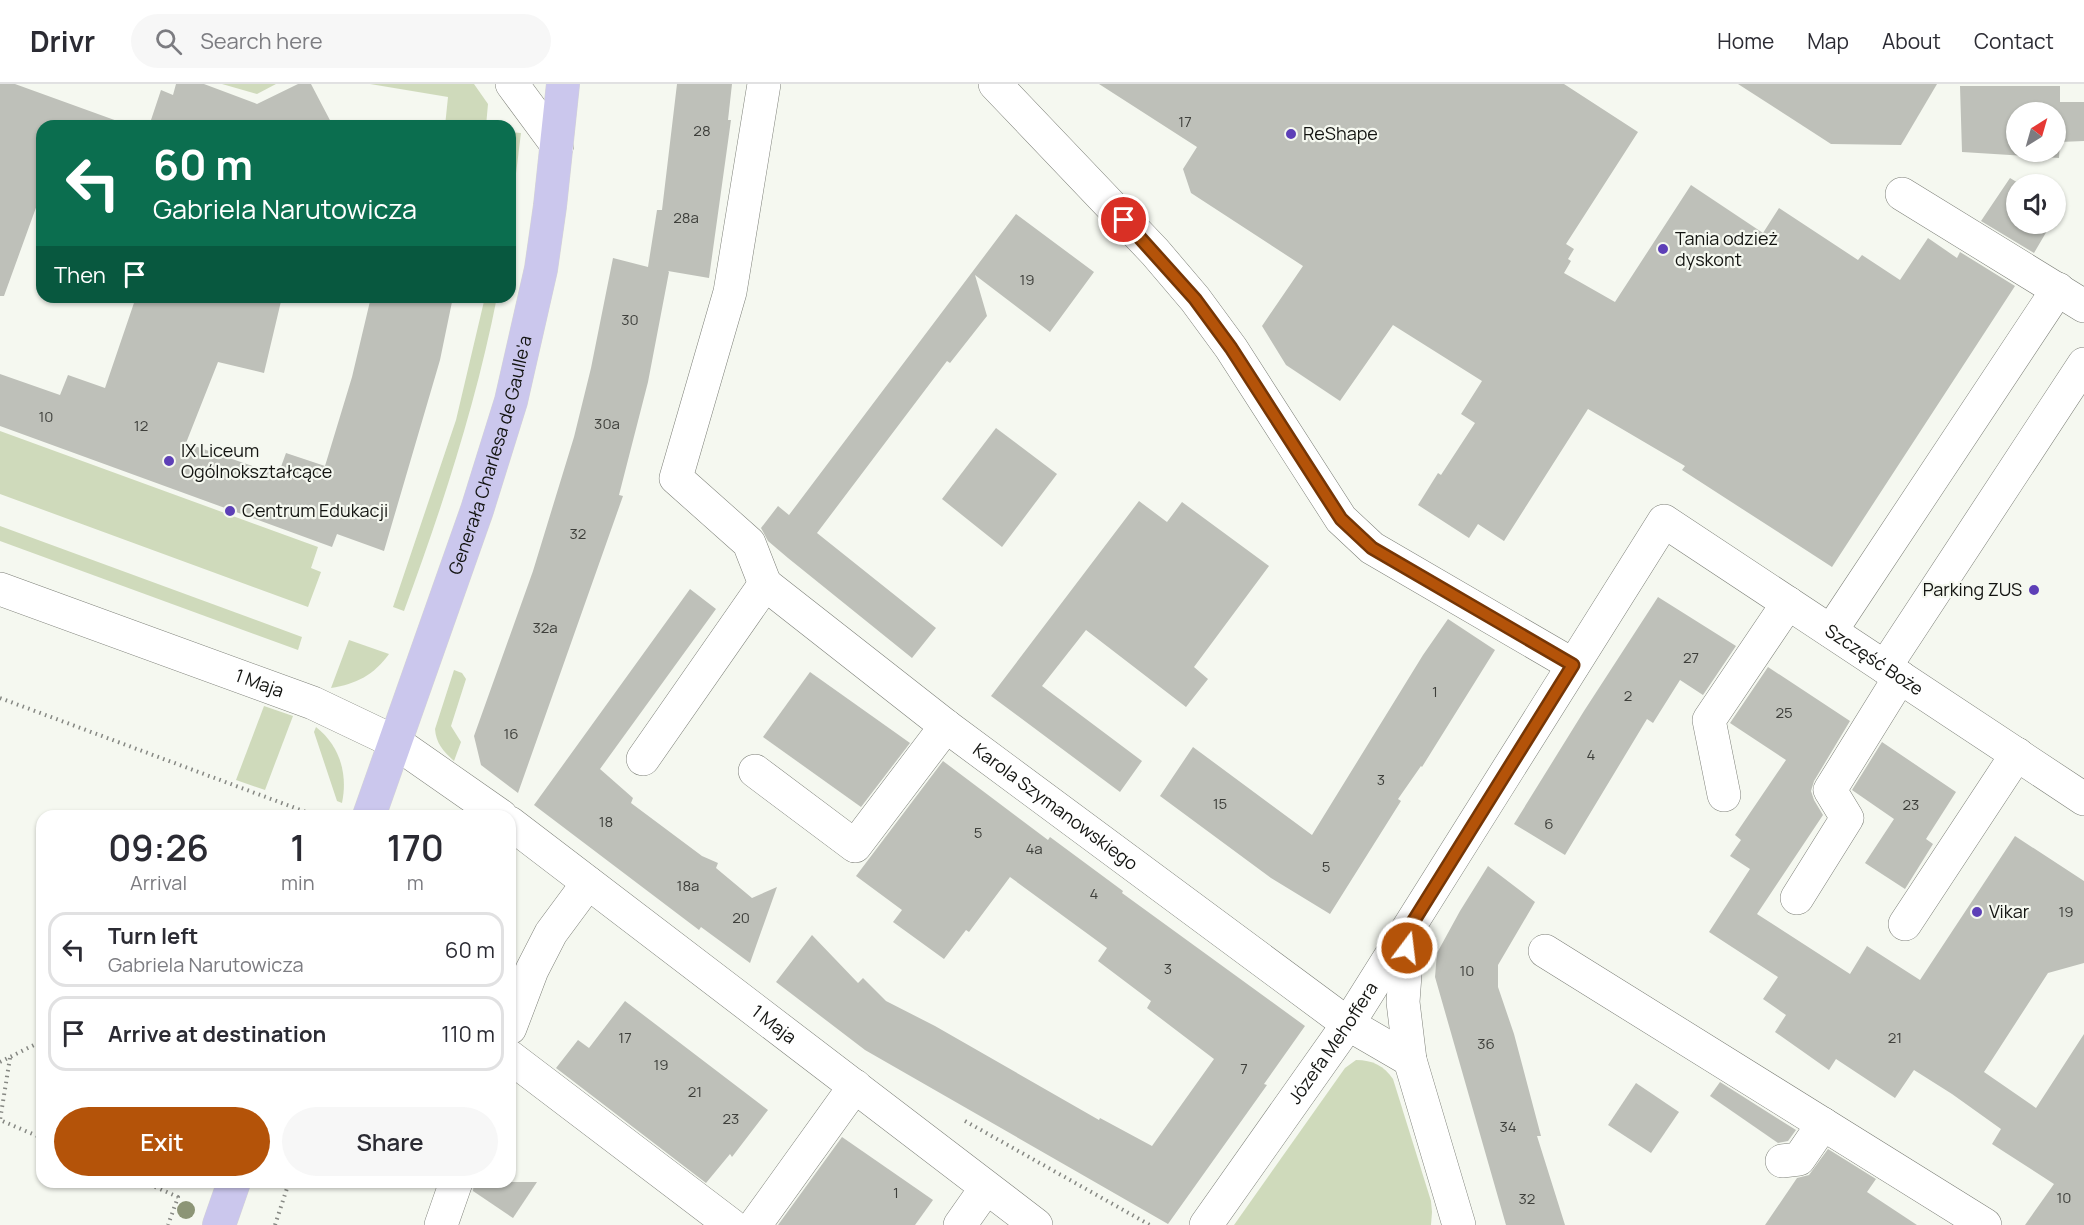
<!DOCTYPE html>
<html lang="en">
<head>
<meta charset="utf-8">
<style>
  :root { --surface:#fff; --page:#f7f7f7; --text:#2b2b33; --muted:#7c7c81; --line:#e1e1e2; --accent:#b45309 }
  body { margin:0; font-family:Manrope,sans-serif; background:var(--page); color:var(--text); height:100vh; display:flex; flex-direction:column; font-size:22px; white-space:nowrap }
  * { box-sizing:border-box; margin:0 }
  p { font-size:20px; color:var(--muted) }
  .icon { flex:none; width:33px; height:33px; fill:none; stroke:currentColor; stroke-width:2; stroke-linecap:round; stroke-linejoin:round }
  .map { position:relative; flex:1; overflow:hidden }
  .panel { position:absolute; left:36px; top:726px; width:480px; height:378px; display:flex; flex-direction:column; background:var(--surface); border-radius:18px; box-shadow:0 2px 4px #0004 }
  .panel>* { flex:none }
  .hud { position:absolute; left:36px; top:36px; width:480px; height:183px; border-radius:18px; box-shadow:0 2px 4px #0004; background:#0b6e4f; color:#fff; overflow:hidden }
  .needle { width:39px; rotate:37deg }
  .controls { position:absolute; left:2006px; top:18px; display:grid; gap:12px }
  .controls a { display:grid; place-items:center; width:60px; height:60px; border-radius:50%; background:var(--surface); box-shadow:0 2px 4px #0004; font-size:30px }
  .pin { position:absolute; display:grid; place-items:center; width:51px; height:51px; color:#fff; margin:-26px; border:3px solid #fff; border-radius:50%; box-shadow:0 2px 6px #0007 }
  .me { position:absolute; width:66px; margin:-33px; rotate:15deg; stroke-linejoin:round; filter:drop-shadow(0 0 4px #0008) }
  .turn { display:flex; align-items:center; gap:21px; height:126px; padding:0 18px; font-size:27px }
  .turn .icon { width:78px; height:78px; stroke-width:2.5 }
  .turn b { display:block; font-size:42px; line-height:51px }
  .then { display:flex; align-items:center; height:57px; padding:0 18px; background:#0003; gap:12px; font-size:22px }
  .eta { display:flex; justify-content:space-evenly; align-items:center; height:102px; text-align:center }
  .eta b { font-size:36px; font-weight:600; line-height:42px }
  .button { display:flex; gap:12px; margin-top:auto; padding:12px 18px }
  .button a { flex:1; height:69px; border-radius:36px; background:var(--accent); color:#fff; font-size:24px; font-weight:600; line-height:69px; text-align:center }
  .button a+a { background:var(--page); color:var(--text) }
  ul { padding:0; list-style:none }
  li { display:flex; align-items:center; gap:18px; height:75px; margin:0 12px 9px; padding:0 6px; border:3px solid var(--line); border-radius:18px }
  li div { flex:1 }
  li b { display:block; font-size:22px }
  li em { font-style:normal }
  header { display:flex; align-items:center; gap:36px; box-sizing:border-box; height:84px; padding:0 30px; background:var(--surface); border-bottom:2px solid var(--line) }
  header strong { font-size:28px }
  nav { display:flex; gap:33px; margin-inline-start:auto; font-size:21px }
  .search { width:420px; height:54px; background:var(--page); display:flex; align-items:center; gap:15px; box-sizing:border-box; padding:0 21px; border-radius:33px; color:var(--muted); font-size:22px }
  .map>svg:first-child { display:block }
  .green { fill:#cfdabb }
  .building { fill:#bec0b9; fill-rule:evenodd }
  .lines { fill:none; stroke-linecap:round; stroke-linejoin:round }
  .minor-casing { stroke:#7e8079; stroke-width:34 }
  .major-casing { stroke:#d5d5d4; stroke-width:34 }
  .path { stroke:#868883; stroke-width:4; stroke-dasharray:1.5 4.5; stroke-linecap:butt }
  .minor { stroke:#fff; stroke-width:33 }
  .major { stroke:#cbc7ed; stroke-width:33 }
  .tree { fill:#8c9576 }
  .route-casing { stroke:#753606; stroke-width:15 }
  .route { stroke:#b45309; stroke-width:10 }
  .poi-dot { fill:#5d3fb7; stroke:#f5f8f0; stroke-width:2 }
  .labels { text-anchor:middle; stroke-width:4.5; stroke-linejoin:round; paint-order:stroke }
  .number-label { font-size:15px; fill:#3e3f3b }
  .poi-label { font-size:18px; fill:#131411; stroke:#f5f8f0; text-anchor:start }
  .street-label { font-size:18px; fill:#131411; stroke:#f5f8f0 }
</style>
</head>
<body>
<header>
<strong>Drivr</strong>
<div class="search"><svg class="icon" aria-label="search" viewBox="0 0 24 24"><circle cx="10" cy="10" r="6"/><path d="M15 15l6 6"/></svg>Search here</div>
<nav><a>Home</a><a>Map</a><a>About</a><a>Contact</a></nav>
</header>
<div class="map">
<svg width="2084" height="1141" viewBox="0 0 2084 1141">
  <rect width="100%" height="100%" fill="#f5f8f0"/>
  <!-- green -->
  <g class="green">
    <polygon points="222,0 276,0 257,10"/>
    <polygon points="370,0 474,0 488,20 486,42 445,42 448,13"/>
    <polygon points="510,48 521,49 511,130 510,130"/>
    <path d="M 485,213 L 497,213 C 476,320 442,424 404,527 L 393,523 L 456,336 Z"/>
    <polygon points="0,347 318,463 311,484 321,488 308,523 0,410"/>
    <polygon points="0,442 302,553 298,566 0,457"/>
    <path d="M 349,556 L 389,570 C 374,591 356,600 331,604 Z"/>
    <path d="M 454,586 L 462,589 L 466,595 L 451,642 L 461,658 L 454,677 C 443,667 436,659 435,645 Z"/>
    <polygon points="264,622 293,632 265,706 236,696"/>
    <path d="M 316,643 C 340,662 348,690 342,719 L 337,717 L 314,648 Z"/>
    <path d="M 1356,976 C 1373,976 1384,982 1393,995 L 1431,1117 L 1432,1128 L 1431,1141 L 1234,1141 L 1345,984 Z"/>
  </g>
  <!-- building -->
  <g class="building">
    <polygon points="0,0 15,0 120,38 119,42 42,42 42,107 4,212 0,212"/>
    <polygon points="176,0 204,0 257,20 298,0 311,0 333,42 149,42 161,6 173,11"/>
    <polygon points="677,0 732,0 728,36 731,36 709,194 668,187 669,188 648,298 619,411 623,412 518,709 481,681 474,652 533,487 574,353 591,284 613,174 648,183 657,126 662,126"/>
    <polygon points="1099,0 1564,0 1638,48 1566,160 1574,165 1568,175 1571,177 1564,189 1615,218 1691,101 1763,149 1779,124 1858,176 1862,171 1900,196 1928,154 1957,174 1960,168 2015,202 1832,483 1682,386 1685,382 1588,325 1504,457 1478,440 1469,454 1418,421 1438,389 1441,391 1475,339 1461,330 1482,297 1393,241 1340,317 1286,281 1262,242 1303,182 1191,109 1183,85 1197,63"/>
    <polygon points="1738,0 1937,0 1901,61 1831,60"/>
    <path d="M 1960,2 L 2060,2 L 2060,18 L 2084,18 L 2084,57 L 2060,58 L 2059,74 L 1962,68 ZM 2016,28 L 2055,28 L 2055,68 L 2016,68 Z"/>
    <polygon points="2010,94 2020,100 2016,100 2016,140 2051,140 2034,169 1981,137"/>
    <polygon points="1016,130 1094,188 1050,248 975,191 987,232 950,279 947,277 817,449 936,544 912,574 788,474 768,457 761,444 778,422 789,431"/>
    <polygon points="136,213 282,213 264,289 218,278 186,359 278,391 286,369 325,382 352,293 371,213 453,213 440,276 384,467 337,450 332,463 0,342 0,290 60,311 68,291 105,304"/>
    <polygon points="996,344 1057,390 1002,463 942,415"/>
    <polygon points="1139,417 1167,438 1182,418 1269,482 1194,583 1208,595 1186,623 1086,546 1042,602 1142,677 1120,708 991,612"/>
    <polygon points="690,505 716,525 600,685 633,714 631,719 702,772 718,779 716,784 752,814 777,803 750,879 701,843 699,846 534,721"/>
    <polygon points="1658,513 1736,562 1703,611 1680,596 1653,639 1647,635 1565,771 1514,740 1584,627"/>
    <polygon points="1448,535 1495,566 1422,683 1421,682 1398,715 1401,717 1330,830 1271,794 1160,712 1193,663 1312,751 1423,571"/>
    <polygon points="1768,583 1850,637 1814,697 1811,707 1814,716 1823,731 1757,830 1850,890 1867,862 1920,896 2015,752 2084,797 2084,879 2048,889 1984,988 2036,1024 2084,950 2084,1141 2025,1141 2054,1100 1992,1060 2001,1045 1952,1010 1914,986 1895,1014 1836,975 1829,986 1775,948 1786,931 1763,915 1778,893 1709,848 1750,785 1730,772 1741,756 1735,751 1786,676 1730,639"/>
    <polygon points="810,588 910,659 861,723 763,653"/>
    <polygon points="1882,658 1956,708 1926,755 1933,760 1905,805 1865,779 1894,735 1852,706"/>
    <polygon points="943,677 1048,756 1050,753 1123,807 1122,809 1305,942 1264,1000 1267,1001 1168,1140 865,966 776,898 812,851 858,899 863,894 886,917 935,942 1099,1036 1100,1034 1152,1062 1214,975 1147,924 1151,917 1098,877 1107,864 1010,793 969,848 966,846 944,875 893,838 902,826 856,792"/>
    <polygon points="1488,782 1535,818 1498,881 1498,903 1514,950 1541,1052 1537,1052 1565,1141 1506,1141 1435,893 1437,869 1460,827"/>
    <polygon points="625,917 768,1026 732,1073 730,1070 706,1099 556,984 578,956 589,964"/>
    <polygon points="1720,998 1796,1046 1788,1057 1778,1059 1710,1012"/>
    <polygon points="1636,999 1679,1028 1651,1069 1608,1041"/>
    <polygon points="842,1053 933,1116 915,1141 778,1141"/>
    <polygon points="1828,1065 1876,1095 1867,1108 1917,1141 1765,1141 1797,1094 1809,1091"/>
    <polygon points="474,1098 537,1098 513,1134 473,1107"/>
  </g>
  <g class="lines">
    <defs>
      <g id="minor">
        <polyline points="512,0 557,61"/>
        <polyline points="764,0 730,208 676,394 749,459 765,500"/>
        <polyline points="995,0 1155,168 1195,215 1231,264 1341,435 1372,464 1573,581"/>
        <polyline points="1902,110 2084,222"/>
        <path id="s1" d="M 765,500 L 946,642 L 1348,940 L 1410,976"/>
        <path id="s2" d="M 0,505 L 313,619 L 395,658 L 501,732"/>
        <polyline points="1831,547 2058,205"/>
        <polyline points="1885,583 2084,280"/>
        <polyline points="643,675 765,500"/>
        <polyline points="755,687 855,762 946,642"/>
        <polyline points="1724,711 1709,636 1788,519"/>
        <path id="s3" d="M 510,739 L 1036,1141"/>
        <polyline points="1797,814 1847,734 1830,706 1900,593"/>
        <polyline points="1905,840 2017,670"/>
        <polyline points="1408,850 1403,918 1410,976 1459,1141"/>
        <polyline points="1545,867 1985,1141"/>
        <polyline points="510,944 532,886 551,849 588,799"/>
        <polyline points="510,973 731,1141"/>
        <polyline points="1782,1077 1799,1075 1823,1040"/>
        <polyline points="441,1141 456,1098"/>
        <polyline points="755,1141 855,1002"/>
        <polyline points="960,1141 986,1104"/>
        <path id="s4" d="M 1206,1141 L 1348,940 L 1664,437 L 2084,715"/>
      </g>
      <g id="major">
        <path id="s5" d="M 369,732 L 477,426 L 511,317 L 541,185 L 550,122 L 563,0"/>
        <polyline points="219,1141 234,1098"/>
      </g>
    </defs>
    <!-- minor casing -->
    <use href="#minor" class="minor-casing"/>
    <!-- major casing -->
    <use href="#major" class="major-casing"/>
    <!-- path -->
    <g class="path">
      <polyline points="0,614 314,731"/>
      <polyline points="10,974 0,1036 42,1054"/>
      <polyline points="0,978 42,957"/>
      <polyline points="965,1037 1150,1141"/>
      <polyline points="144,1098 178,1113 168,1141"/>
      <polyline points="275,1141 289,1098"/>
    </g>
    <!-- minor -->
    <use href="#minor" class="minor"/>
    <!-- major -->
    <use href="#major" class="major"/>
  </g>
  <!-- trees -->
  <circle class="tree" cx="186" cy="1126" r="9"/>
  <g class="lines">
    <defs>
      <polyline id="route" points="1124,136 1195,215 1231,264 1341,435 1372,464 1573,581 1408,846 1407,864"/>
    </defs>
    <!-- route casing -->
    <use href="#route" class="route-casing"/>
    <!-- route -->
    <use href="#route" class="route"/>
  </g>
  <!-- markers -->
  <g class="poi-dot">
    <circle cx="1291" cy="50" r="6"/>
    <circle cx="1663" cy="165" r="6"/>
    <circle cx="169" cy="377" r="6"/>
    <circle cx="230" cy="427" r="6"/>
    <circle cx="2034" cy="506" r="6"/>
    <circle cx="1977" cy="828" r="6"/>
  </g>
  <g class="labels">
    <!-- number labels -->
    <g class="number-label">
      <text x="1185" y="43">17</text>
      <text x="702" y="52">28</text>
      <text x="686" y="139">28a</text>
      <text x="1027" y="201">19</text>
      <text x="630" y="241">30</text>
      <text x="46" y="338">10</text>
      <text x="607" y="345">30a</text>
      <text x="141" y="347">12</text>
      <text x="578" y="455">32</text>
      <text x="545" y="549">32a</text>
      <text x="1691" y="579">27</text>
      <text x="1435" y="613">1</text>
      <text x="1628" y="617">2</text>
      <text x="1784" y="634">25</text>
      <text x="511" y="655">16</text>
      <text x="1591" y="676">4</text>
      <text x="1381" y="701">3</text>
      <text x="1220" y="725">15</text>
      <text x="1911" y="726">23</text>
      <text x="606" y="743">18</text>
      <text x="1549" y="745">6</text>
      <text x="978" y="754">5</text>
      <text x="1034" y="770">4a</text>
      <text x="1326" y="788">5</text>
      <text x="688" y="807">18a</text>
      <text x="1094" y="815">4</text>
      <text x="2066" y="833">19</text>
      <text x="741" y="839">20</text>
      <text x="1168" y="890">3</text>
      <text x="1467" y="892">10</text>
      <text x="625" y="959">17</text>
      <text x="1895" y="959">21</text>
      <text x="1486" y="965">36</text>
      <text x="661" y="986">19</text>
      <text x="1244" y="990">7</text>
      <text x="695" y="1013">21</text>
      <text x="731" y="1040">23</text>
      <text x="1508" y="1048">34</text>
      <text x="896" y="1114">1</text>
      <text x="2064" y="1119">10</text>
      <text x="1527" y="1120">32</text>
    </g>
    <!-- poi labels -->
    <g class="poi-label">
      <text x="1303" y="56">ReShape</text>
      <text x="1675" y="161">Tania odzież<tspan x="1675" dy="21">dyskont</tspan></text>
      <text x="181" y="373">IX Liceum<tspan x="181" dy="21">Ogólnokształcące</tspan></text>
      <text x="242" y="433">Centrum Edukacji</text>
      <text x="2022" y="512" text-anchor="end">Parking ZUS</text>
      <text x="1989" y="834">Vikar</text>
    </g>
    <!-- street labels -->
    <g class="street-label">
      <text dy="6" stroke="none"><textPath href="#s5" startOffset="381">Generała Charlesa de Gaulle'a</textPath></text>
      <text dy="6" stroke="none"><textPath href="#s4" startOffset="1092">Szczęść Boże</textPath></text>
      <text dy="6" stroke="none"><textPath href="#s2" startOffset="276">1 Maja</textPath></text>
      <text dy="6" stroke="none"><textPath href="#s1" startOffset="366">Karola Szymanowskiego</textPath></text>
      <text dy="6" stroke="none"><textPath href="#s3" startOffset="332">1 Maja</textPath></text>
      <text dy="6" stroke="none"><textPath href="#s4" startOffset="222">Józefa Mehoffera</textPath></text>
    </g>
  </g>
</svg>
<div class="controls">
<a><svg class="needle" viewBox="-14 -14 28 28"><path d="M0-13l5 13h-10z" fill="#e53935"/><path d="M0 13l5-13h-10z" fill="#7c7c81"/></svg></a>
<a><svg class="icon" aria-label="sound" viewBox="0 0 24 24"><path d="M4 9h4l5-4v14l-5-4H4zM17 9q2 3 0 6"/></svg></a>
</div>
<div class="pin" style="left:1124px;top:136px;background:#d93025"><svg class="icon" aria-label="arrive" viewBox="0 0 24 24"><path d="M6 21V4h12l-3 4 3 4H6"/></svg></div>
<svg class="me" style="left:1407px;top:864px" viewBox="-20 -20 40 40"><circle r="17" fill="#b45309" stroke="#fff" stroke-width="3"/><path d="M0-11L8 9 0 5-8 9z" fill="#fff"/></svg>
<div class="hud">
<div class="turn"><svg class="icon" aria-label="left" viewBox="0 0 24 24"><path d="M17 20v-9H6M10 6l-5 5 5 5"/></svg><div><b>60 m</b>Gabriela Narutowicza</div></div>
<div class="then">Then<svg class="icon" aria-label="arrive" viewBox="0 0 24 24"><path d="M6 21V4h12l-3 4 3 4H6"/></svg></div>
</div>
<section class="panel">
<div class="eta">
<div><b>09:26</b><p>Arrival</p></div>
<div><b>1</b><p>min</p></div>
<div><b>170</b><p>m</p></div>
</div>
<ul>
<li><svg class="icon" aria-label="left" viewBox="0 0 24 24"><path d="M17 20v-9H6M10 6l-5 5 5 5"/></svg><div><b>Turn left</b><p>Gabriela Narutowicza</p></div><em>60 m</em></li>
<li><svg class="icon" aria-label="arrive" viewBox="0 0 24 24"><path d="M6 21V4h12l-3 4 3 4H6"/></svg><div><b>Arrive at destination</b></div><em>110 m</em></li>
</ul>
<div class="button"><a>Exit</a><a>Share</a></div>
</section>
</div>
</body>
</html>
